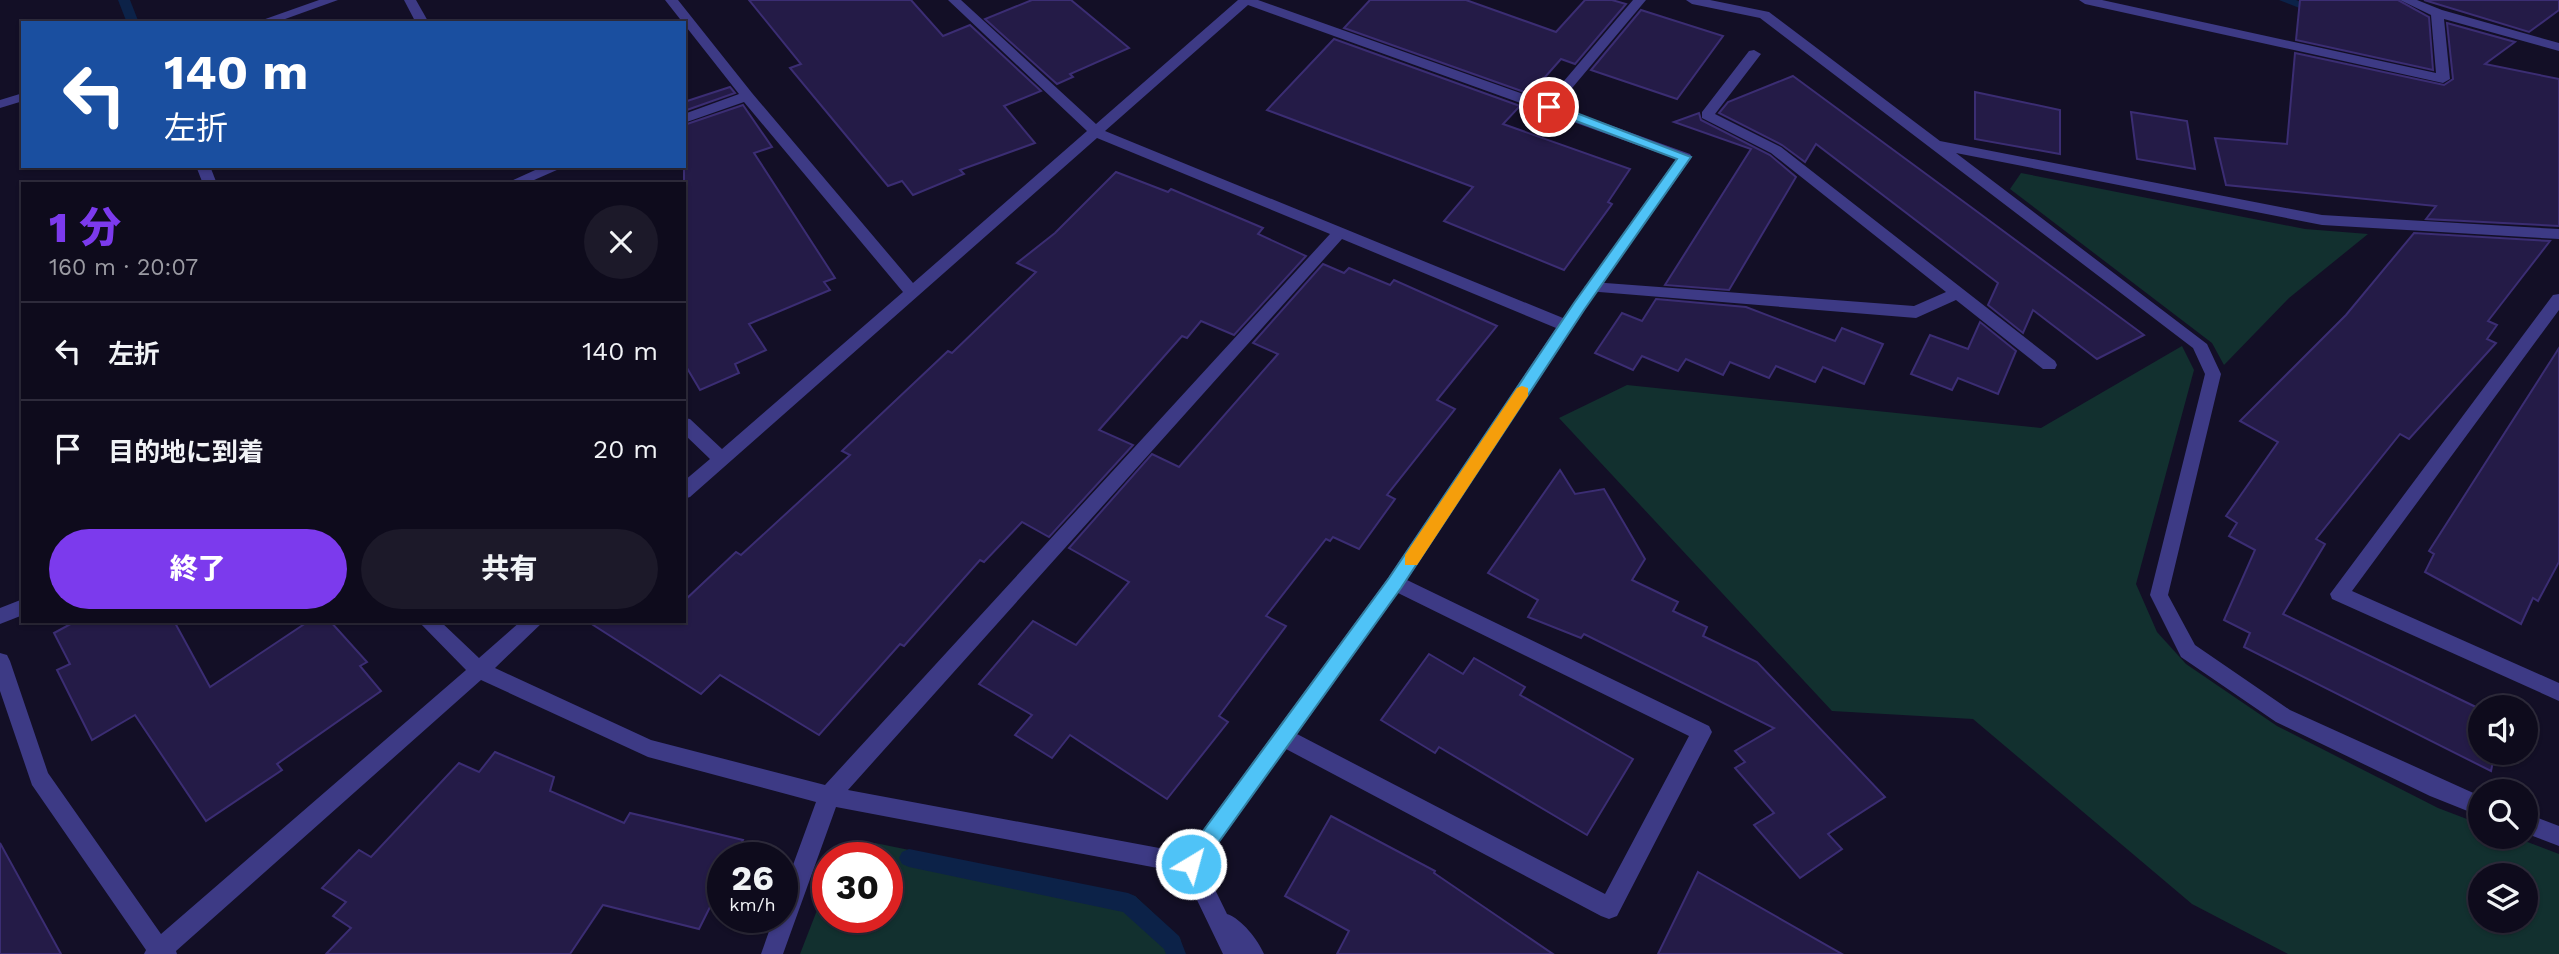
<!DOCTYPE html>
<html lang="ja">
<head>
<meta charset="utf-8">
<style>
  :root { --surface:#0e0b1c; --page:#1c1929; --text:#f1f3f6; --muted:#9b9ba3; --line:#2e2b3b; --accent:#7c3aed }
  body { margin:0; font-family:"Work Sans","Noto Sans JP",sans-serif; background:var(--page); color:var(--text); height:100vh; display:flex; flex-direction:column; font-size:26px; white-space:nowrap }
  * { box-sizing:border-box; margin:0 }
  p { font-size:23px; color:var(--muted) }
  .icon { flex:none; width:38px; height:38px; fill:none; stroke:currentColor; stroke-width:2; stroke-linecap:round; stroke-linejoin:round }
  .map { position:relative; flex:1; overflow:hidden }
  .details { position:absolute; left:21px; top:182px; width:665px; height:441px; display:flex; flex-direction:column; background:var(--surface); border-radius:0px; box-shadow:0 2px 5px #0004,0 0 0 2px var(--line) }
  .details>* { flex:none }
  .top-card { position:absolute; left:21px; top:21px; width:665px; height:147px; border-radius:0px; box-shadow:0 2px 5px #0004,0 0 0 2px var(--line); background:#1a4fa0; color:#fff; overflow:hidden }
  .controls { position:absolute; left:2468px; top:695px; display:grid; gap:14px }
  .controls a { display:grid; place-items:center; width:70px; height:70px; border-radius:50%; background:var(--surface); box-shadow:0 2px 5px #0004,0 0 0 2px var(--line); font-size:35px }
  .speed { position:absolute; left:707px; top:842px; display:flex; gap:14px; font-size:35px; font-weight:700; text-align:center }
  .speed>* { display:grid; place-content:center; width:91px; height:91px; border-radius:50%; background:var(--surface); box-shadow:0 2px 5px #0004,0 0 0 2px var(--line); line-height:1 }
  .speed small { font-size:18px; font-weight:400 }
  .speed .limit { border:10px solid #d22; background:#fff; color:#111 }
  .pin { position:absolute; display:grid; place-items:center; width:60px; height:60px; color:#fff; margin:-30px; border:4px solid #fff; border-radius:50%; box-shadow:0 2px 7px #0007 }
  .me { position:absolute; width:77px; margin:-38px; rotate:37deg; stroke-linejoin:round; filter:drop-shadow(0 0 5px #0008) }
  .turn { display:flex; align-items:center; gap:24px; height:147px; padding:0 28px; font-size:32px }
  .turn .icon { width:91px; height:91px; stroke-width:2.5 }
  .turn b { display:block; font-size:49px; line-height:60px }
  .round { display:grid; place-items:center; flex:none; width:74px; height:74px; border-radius:37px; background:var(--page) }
  .overview { display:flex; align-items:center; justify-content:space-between; height:119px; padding:0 28px }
  h1 { font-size:42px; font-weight:800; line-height:52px; color:var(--accent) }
  .action { display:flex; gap:14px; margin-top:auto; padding:14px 28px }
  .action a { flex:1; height:80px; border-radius:42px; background:var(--accent); color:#fff; font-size:28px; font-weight:800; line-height:80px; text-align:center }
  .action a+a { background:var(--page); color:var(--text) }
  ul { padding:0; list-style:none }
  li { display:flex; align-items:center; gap:21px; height:98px; padding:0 28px; border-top:2px solid var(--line) }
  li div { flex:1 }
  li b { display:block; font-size:26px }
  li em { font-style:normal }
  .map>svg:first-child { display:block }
  .green { fill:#12302f; fill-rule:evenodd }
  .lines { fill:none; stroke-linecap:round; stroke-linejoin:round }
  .stream { fill:#0c2248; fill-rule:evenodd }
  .building { fill:#241b47; stroke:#3b2d73; stroke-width:2 }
  .lane { fill:#3d3a85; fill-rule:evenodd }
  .street { fill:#3d3a85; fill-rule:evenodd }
  .route { fill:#4fc3f7; stroke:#337fa1; stroke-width:2 }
  .slow { fill:#f59e0b }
</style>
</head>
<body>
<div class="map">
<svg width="2559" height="954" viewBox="0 0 2559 954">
  <rect width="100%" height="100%" fill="#130f26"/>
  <!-- green -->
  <g class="green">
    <polygon points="2021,173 2305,229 2368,234 2289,298 2224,365 2212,343 2010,189"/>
    <path d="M 2182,346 L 2194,370 L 2136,584 L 2157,632 L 2186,664 L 2277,726 L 2438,808 L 2480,824 L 2480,836 L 2514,837 L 2559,854 L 2559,954 L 2288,954 L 2192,904 L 1973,719 L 1832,711 L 1559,418 L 1627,385 L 2041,428 ZM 2480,875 L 2525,875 L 2525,920 L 2480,920 Z"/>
    <polygon points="875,843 1135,896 1180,938 1184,954 800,954 828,882 828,917 887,917 887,858 857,857"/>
  </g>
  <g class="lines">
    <!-- stream -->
    <g class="stream">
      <polygon points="118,0 130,0 139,23 127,23"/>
      <polygon points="2279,0 2296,0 2325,12 2315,14"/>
      <polygon points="909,849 1128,893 1135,896 1179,936 1186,954 1166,954 1164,949 1123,912 909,867 902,864 899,858 902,852"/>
    </g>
  </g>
  <!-- building -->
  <g class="building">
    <polygon points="749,0 911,0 943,36 970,25 1041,91 1004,106 1035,143 960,170 964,174 913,195 902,181 888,186 790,68 801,64"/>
    <polygon points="1032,0 1071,0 1129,48 1070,74 1073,77 1057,84 985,19"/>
    <polygon points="1370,0 1466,0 1556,32 1585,0 1612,0 1626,4 1575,64 1561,59 1530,94 1344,28"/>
    <polygon points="2300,0 2398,0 2429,17 2433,70 2296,40"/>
    <polygon points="2424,0 2559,0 2559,10 2529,32"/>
    <polygon points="1641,10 1723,36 1677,99 1591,70"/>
    <polygon points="2447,23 2515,42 2485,64 2559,79 2559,226 2426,219 2436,206 2226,185 2215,138 2287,144 2295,53 2444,85 2453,79"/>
    <polygon points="1334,39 1520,106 1503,124 1630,169 1608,202 1612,204 1564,270 1444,221 1473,187 1267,110"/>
    <polygon points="1793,76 1979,213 2144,335 2097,359 2033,310 2023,333 1988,305 1998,283 1816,144 1805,162 1782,145 1719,113 1728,102"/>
    <polygon points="730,87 735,93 684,111 684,102"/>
    <polygon points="1975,92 2060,110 2060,154 1975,139"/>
    <polygon points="743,105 772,147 754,153 835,278 824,282 830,290 749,324 766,350 735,364 739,373 700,390 684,363 684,125"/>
    <polygon points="2131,112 2187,121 2195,169 2137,159"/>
    <polygon points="1699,113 1701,120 1770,155 1796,177 1729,290 1665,285 1751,149 1674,122"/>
    <polygon points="1116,172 1168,192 1171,189 1263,228 1258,234 1306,256 1234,335 1201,321 1187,338 1182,336 1099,430 1133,445 1049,537 1022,522 984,562 980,560 904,646 900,644 819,735 720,675 701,694 587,621 684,621 684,601 736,552 741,555 850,455 842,451 948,351 952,353 1036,272 1017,263 1055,233"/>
    <polygon points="2414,233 2550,241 2488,321 2497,325 2487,339 2496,343 2409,439 2400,434 2316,539 2325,544 2283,614 2480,709 2480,752 2495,752 2491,771 2244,647 2250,633 2224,620 2255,550 2229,536 2237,523 2226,516 2278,442 2240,421 2346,315"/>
    <polygon points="1323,264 1344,273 1349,268 1390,285 1394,280 1497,326 1437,400 1455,409 1387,495 1395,499 1359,549 1333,537 1330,541 1326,539 1266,616 1286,626 1219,716 1228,722 1167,799 1070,735 1052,758 1015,735 1032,715 979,684 1033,621 1076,645 1129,582 1069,548 1152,454 1179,467 1278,354 1253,343"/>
    <polygon points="1656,299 1746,307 1835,341 1842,328 1883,344 1864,384 1823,367 1815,382 1776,366 1769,378 1730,362 1723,375 1686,359 1678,371 1642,356 1633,370 1595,353 1622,313 1642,321"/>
    <polygon points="1980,322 2016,351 1998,394 1958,378 1952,390 1911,374 1930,335 1968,349"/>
    <polygon points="2559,348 2559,562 2538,601 2533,598 2521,624 2425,572 2434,554 2429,551"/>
    <polygon points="1560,470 1575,494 1604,489 1645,559 1632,580 1678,602 1673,611 1707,627 1703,636 1757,662 1885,797 1828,834 1842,849 1800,878 1754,825 1774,813 1735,768 1745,762 1735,751 1774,728 1584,634 1581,638 1528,617 1538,600 1488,573"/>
    <polygon points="76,621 174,621 210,687 309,621 330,621 367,662 360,666 381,691 277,764 282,770 206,821 135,715 92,740 57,670 70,664 54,633"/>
    <polygon points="1429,654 1463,674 1474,658 1525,687 1520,695 1633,759 1587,835 1439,747 1435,753 1381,720"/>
    <polygon points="495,752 554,777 550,791 624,823 630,813 743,840 734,858 723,858 723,881 699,929 603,905 570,954 326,954 351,928 333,916 346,902 322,888 359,850 371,857 459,763 479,772"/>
    <polygon points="1331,816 1435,871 1434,873 1553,954 1337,954 1349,931 1285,896"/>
    <polygon points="0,843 61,954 0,954"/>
    <polygon points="1698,872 1842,954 1658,954"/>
  </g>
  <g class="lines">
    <!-- lane -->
    <polygon class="lane" points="1754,50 1761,54 1715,114 1781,147 2055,361 2057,365 2055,369 2043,369 1956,300 1916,318 1587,291 1584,287 1592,282 1914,306 1946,292 1771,153 1702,118 1702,112 1749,51"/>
    <!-- street -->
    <g class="street">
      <polygon points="319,0 338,0 274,23 254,23"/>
      <polygon points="404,0 416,0 429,23 416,23"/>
      <path d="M 665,0 L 678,0 L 752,93 L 913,283 L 1087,131 L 948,0 L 961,0 L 1096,124 L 1238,0 L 1258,0 L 1546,102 L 1633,0 L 1646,0 L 1557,106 L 1690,154 L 1692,157 L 1597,291 L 1407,580 L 1709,726 L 1712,732 L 1709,738 L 1617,916 L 1609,919 L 1601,916 L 1286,749 L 1203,865 L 1227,914 C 1242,919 1258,940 1264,954 L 1223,954 L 1184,873 L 836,807 L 783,954 L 761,954 L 774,917 L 782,917 L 782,895 L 816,802 L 648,757 L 481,680 L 176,951 L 177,954 L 144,954 L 146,950 L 32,785 L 0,691 L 0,653 L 7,655 L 10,661 L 48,773 L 161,934 L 466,670 L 418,621 L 440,621 L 479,658 L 521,621 L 544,621 L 495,668 L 651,740 L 825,785 L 1330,234 L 1097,138 L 690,497 L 684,499 L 684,481 L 710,459 L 684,434 L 684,418 L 690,419 L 722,449 L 903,292 L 744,102 L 684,123 L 684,114 L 739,94 ZM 1248,5 L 1676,159 L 1563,318 L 1105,131 ZM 1342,239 L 1556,328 L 1388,578 L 1186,853 L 848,790 ZM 1398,593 L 1689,736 L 1605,894 L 1297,734 Z"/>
      <polygon points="1686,0 1710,0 1769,12 1940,141 2322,215 2559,229 2559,239 2322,225 1956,153 2207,344 2221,374 2168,595 2195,645 2290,710 2480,796 2480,816 2430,796 2276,722 2181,657 2150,595 2205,374 2193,348 1760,18 1692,4"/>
      <polygon points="2079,0 2102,0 2436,73 2431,15 2400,0 2417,0 2442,10 2559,43 2559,51 2444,19 2450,79 2443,83 2085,4"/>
      <polygon points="23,93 23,101 0,108 0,100"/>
      <polygon points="196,166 210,166 217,184 203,184"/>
      <polygon points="544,166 566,166 525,184 513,184 511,181"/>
      <polygon points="2559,294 2559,310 2352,591 2559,683 2559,701 2332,599 2330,594 2553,295"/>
      <polygon points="23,599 23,615 0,624 0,608"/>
      <polygon points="2525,813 2559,826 2559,846 2525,833"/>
    </g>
  </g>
  <!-- route -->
  <polygon class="route" points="1544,104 1553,104 1691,157 1584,310 1401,588 1198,871 1191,873 1184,871 1181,864 1184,857 1389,578 1574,303 1677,159 1544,109"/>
  <!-- slow -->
  <polygon class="slow" points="1522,386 1528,388 1528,396 1417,565 1405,565 1405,555 1517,388"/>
</svg>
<div class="controls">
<a><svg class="icon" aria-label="sound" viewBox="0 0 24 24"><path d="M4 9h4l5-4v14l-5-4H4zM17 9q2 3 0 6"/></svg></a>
<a><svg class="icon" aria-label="search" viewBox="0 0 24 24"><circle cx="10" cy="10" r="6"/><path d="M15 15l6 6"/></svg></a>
<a><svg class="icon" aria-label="layers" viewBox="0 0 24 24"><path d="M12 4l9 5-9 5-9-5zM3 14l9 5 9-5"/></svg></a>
</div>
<div class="speed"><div>26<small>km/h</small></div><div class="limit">30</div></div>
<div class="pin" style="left:1549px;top:107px;background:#d93025"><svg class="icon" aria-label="arrive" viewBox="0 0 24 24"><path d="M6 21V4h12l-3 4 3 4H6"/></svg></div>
<svg class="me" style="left:1191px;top:864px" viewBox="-20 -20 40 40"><circle r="17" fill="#4fc3f7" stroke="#fff" stroke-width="3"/><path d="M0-11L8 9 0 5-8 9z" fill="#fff"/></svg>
<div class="top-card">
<div class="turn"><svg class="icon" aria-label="left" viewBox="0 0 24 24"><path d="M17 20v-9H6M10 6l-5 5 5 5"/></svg><div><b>140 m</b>左折</div></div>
</div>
<section class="details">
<div class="overview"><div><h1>1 分</h1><p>160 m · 20:07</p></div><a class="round"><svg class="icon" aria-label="close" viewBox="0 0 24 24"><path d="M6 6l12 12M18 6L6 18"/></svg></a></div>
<ul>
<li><svg class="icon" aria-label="left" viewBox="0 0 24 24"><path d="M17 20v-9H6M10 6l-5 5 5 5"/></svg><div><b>左折</b></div><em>140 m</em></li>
<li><svg class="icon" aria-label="arrive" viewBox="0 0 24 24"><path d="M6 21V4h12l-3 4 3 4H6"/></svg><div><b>目的地に到着</b></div><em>20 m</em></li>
</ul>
<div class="action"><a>終了</a><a>共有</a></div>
</section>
</div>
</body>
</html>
